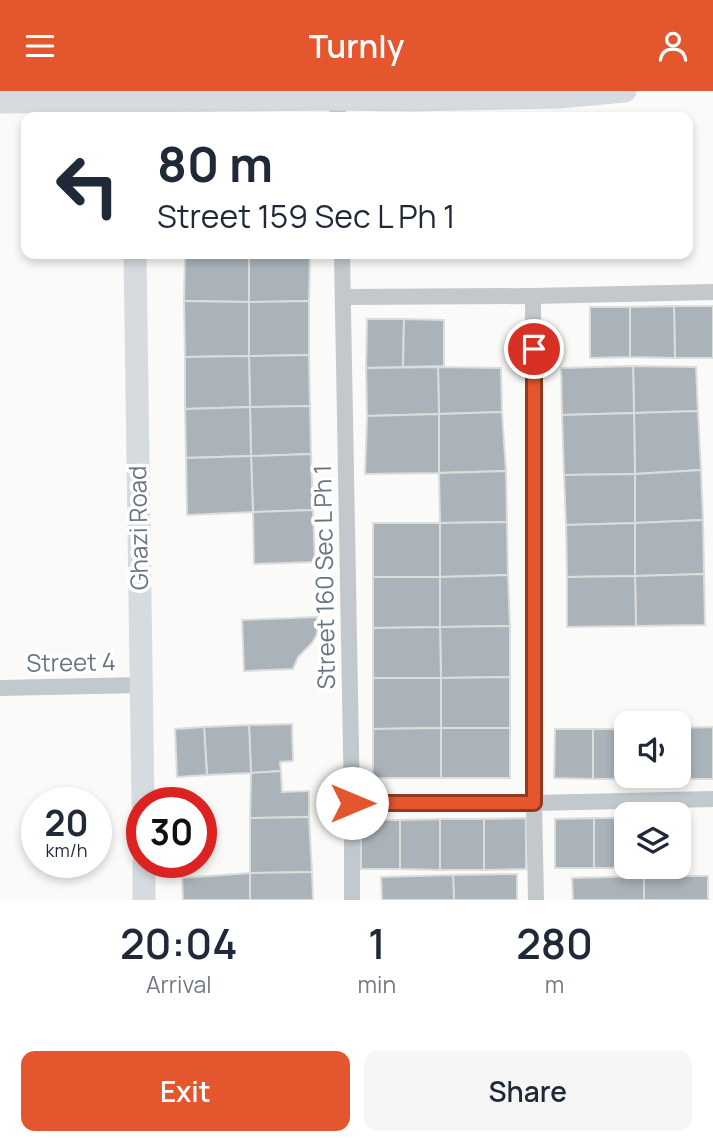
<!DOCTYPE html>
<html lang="en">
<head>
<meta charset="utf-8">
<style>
  :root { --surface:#fff; --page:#f6f6f7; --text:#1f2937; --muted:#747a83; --accent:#e4572e }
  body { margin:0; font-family:Manrope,sans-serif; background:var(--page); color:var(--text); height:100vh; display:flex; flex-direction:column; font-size:26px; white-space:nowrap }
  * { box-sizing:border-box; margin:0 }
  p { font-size:23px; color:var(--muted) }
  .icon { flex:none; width:38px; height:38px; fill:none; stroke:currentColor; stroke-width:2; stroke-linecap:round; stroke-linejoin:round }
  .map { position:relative; height:809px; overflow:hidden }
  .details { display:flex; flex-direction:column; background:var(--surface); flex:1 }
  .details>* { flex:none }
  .guide { position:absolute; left:21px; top:21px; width:672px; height:147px; border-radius:14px; box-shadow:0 4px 10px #0003; background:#fff; color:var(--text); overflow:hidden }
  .controls { position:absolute; left:614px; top:620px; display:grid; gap:14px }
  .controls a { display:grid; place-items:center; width:77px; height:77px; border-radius:14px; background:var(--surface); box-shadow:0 4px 10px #0003; font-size:35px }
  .speed { position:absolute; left:21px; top:696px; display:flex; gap:14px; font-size:35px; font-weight:700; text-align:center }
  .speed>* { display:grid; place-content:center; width:91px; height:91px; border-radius:50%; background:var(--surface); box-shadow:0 4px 10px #0003; line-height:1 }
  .speed small { font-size:18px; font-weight:400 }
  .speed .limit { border:10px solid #d22; background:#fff; color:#111 }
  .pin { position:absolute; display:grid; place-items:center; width:60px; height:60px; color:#fff; margin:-30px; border:4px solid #fff; border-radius:50%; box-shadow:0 2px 7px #0007 }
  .me { position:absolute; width:77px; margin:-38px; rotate:90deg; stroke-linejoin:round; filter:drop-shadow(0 0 5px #0008) }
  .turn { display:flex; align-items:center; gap:24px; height:147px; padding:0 21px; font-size:32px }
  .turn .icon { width:91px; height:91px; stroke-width:2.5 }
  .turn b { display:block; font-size:49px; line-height:60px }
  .eta { display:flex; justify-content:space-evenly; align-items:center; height:119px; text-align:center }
  .eta b { font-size:42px; font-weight:600; line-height:49px }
  .primary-button { display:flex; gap:14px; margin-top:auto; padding:14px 21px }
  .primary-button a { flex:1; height:80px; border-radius:14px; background:var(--accent); color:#fff; font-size:28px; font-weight:600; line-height:80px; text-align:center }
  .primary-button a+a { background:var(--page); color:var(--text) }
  header { display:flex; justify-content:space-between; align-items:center; height:91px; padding:0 21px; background:var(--accent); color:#fff; font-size:32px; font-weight:600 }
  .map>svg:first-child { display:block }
  .building { fill:#aab3b9; stroke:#dcdcda; stroke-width:2 }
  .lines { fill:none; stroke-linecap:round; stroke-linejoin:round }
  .street { stroke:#c3c8cc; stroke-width:16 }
  .secondary { stroke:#d6dbdf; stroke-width:23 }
  .route-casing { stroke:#94391e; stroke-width:18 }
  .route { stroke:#e4572e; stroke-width:12 }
  .labels { text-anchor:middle; stroke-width:7; stroke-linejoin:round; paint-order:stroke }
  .street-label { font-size:24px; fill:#657683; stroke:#fff }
</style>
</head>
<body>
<header><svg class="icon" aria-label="menu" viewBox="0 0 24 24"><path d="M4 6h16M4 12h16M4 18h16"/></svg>Turnly<svg class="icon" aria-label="person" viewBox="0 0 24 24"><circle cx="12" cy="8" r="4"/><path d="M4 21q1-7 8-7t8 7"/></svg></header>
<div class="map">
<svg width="713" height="809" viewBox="0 0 713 809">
  <rect width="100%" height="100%" fill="#fafaf8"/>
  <!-- building -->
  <g class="building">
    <polygon points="185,163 249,163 249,164"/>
    <polygon points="185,163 249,164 249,211 184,210"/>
    <polygon points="249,163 310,163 310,165 249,164"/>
    <polygon points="249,164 310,165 309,210 249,211"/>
    <polygon points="184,210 249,211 249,265 185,266"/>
    <polygon points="309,210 309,264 249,265 249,211"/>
    <polygon points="674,215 713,215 713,267 675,267"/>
    <polygon points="674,215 675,267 630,266 630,216"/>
    <polygon points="590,216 630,216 630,266 590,267"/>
    <polygon points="367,228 404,228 403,276 366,277"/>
    <polygon points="404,228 444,229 444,275 403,276"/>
    <polygon points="309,264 310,315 250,316 249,265"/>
    <polygon points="249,265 250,316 185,318 185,266"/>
    <polygon points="633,275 696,276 698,320 634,322"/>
    <polygon points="633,275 634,322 562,324 561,277"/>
    <polygon points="438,276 501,277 502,321 439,323"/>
    <polygon points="438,276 439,323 367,325 366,277"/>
    <polygon points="310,315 311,363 251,365 250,316"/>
    <polygon points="250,316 251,365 186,367 185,318"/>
    <polygon points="698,320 701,379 635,383 634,322"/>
    <polygon points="502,321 506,380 439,382 439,323"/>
    <polygon points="634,322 635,383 564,384 562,324"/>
    <polygon points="439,323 439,382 365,383 367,325"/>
    <polygon points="311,363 313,419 253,421 251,365"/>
    <polygon points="251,365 253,421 187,424 186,367"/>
    <polygon points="701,379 703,429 635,432 635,383"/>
    <polygon points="506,380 507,431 440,432 439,382"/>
    <polygon points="635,383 635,432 566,434 564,384"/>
    <polygon points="313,419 315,471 254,473 253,421"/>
    <polygon points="703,429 704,483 635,485 635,432"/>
    <polygon points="507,431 508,484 440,486 440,432"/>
    <rect x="373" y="432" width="67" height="54"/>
    <polygon points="635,432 635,485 567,486 566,434"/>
    <polygon points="704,483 705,534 636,535 635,485"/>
    <polygon points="508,484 510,535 440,536 440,486"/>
    <polygon points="635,485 636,535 567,536 567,486"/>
    <polygon points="373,486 440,486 440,536 373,537"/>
    <polygon points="317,526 317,543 312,552 298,566 293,578 244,580 242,529"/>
    <polygon points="510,535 510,586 441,587 440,536"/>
    <polygon points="440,536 441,587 373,587 373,537"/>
    <polygon points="510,586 510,637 441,637 441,587"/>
    <polygon points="373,587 441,587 441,637 373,638"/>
    <polygon points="292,633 293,670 280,671 281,680 251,682 249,634"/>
    <polygon points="249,634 251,682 207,684 204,636"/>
    <polygon points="204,636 207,684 177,686 175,638"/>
    <polygon points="713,636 713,688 678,688 679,637"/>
    <rect x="441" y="637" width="69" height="50"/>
    <polygon points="441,637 441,687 373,687 373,638"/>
    <polygon points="555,638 593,638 593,688 554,687"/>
    <polygon points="593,638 626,638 626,684 633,684 633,688 593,688"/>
    <polygon points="281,680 282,701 309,700 309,726 250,727 251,682"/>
    <rect x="633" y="684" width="45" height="4"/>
    <polygon points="309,726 312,781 250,782 250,727"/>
    <polygon points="526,727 526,778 484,779 484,728"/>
    <polygon points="594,727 594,777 555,777 555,728"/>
    <polygon points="594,727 626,727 626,775 634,775 634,777 594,777"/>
    <polygon points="440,728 440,779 400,778 400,729"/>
    <rect x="440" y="728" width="44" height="51"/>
    <rect x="361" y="729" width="39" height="49"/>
    <polygon points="312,781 313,809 250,809 250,782"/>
    <polygon points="250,782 250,809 183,809 182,787"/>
    <polygon points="517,783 517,809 454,809 453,784"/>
    <polygon points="453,784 454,809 382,809 381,786"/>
    <rect x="644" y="785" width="64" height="24"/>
    <polygon points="644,785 644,809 573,809 572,787"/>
  </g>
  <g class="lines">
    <!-- street -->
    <g class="street">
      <polyline points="337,8 338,26"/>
      <polyline points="342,163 352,712 352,809"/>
      <polyline points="533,205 534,712 536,809"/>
      <polyline points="344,206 533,205 713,201"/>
      <polyline points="0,597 142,594"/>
      <polyline points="352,712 534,712 713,708"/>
    </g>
    <!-- secondary -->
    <g class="secondary">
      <polyline points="0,11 337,8 410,9 560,6 625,0"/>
      <polyline points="135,163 143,712"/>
      <polyline points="144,772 144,809"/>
    </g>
  </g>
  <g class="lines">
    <defs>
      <polyline id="route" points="352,712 534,712 534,258"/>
    </defs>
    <!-- route casing -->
    <use href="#route" class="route-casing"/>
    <!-- route -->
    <use href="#route" class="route"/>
  </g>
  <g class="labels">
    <!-- street labels -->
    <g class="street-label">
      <text transform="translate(139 437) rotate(-91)" y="8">Ghazi Road</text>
      <text transform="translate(325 486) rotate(-91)" y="8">Street 160 Sec L Ph 1</text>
      <text transform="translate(71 572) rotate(-1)" y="8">Street 4</text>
    </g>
  </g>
</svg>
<div class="controls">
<a><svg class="icon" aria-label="sound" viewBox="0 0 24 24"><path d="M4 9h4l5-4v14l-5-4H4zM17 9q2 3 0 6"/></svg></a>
<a><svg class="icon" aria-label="layers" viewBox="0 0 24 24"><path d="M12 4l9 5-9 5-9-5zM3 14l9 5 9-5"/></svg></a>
</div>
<div class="speed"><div>20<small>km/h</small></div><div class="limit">30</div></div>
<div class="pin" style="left:534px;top:258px;background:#d93025"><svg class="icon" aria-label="arrive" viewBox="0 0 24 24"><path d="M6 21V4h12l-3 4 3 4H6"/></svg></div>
<svg class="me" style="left:352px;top:712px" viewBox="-20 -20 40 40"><circle r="19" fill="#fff"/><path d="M0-13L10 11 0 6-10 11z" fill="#e4572e"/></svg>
<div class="guide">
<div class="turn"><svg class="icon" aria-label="left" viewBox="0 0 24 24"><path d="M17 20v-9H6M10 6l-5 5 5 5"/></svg><div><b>80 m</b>Street 159 Sec L Ph 1</div></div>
</div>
</div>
<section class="details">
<div class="eta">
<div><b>20:04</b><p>Arrival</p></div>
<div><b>1</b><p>min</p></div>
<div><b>280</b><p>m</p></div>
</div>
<div class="primary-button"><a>Exit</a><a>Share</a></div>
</section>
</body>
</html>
